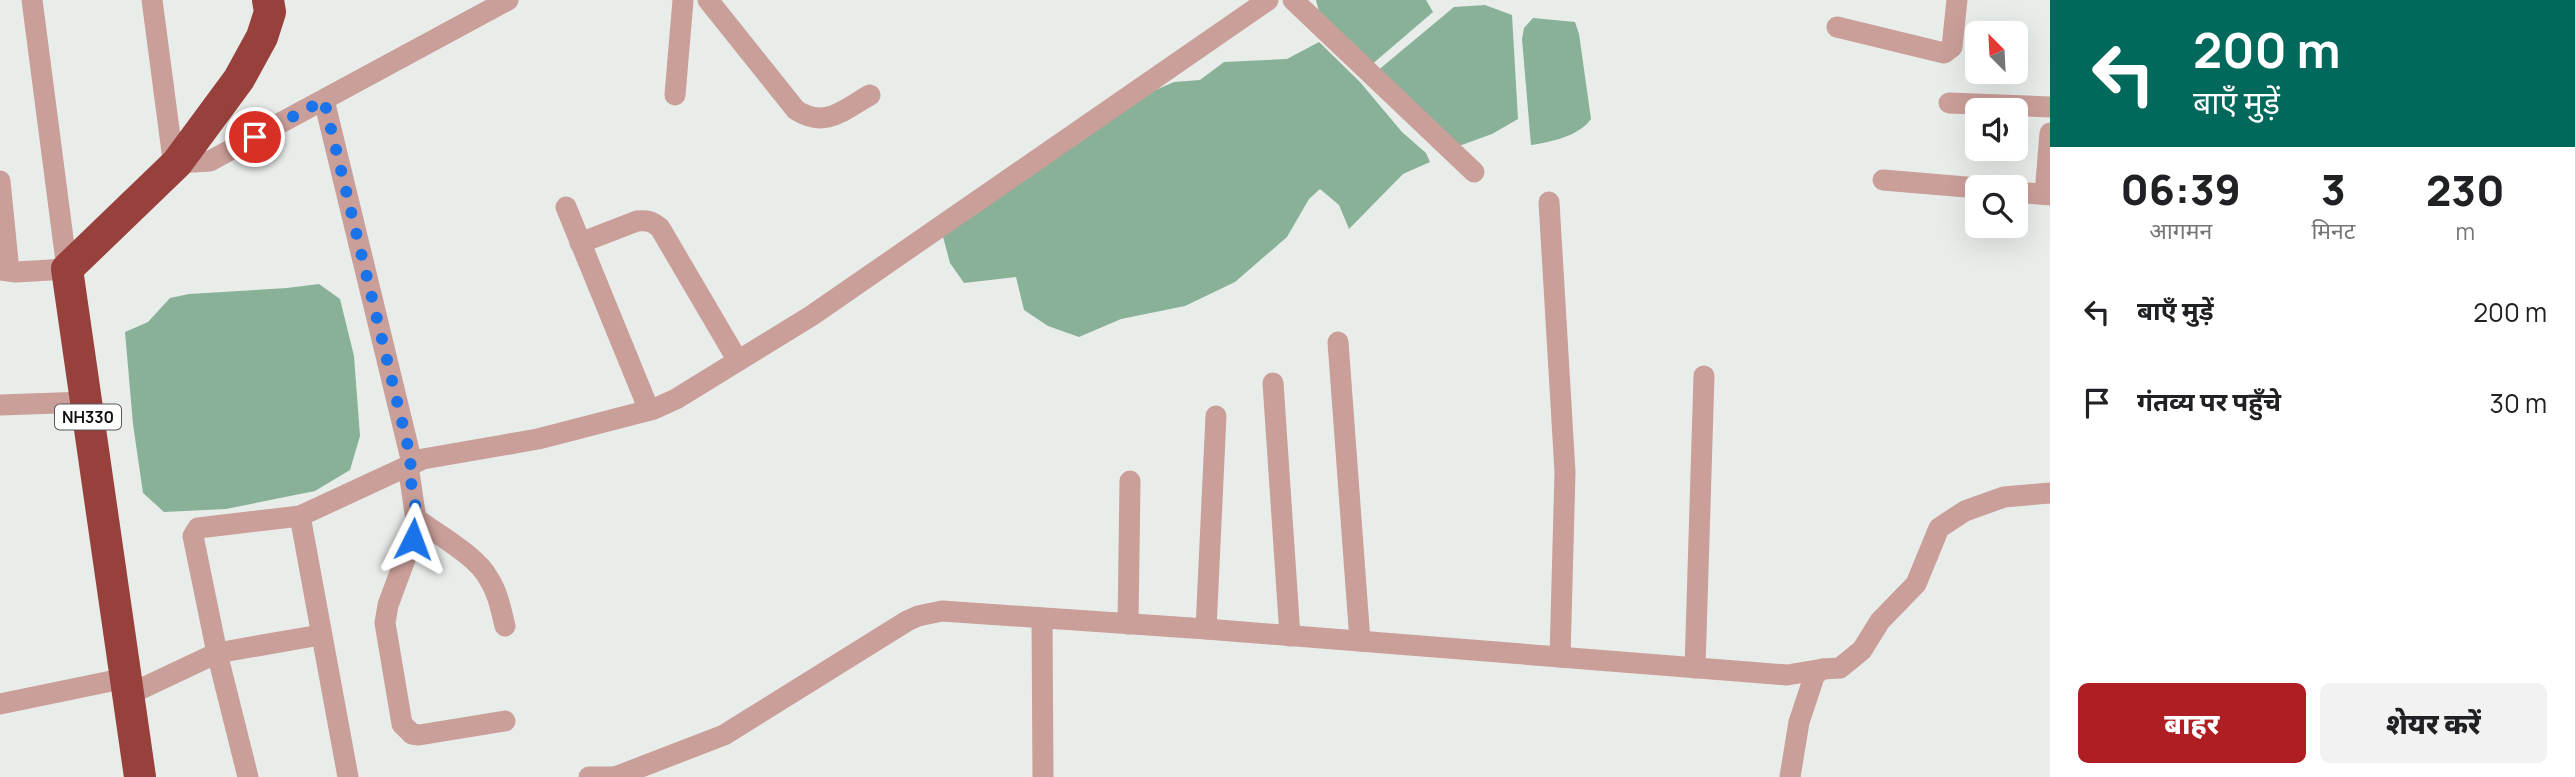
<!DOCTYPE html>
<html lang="hi">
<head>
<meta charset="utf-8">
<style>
  :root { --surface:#fff; --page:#f2f2f2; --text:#202124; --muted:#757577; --accent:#af1e22 }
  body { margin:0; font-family:Manrope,"Noto Sans Devanagari",sans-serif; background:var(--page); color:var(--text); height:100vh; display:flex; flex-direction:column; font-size:26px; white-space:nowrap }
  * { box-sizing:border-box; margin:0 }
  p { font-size:23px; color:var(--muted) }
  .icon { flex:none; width:38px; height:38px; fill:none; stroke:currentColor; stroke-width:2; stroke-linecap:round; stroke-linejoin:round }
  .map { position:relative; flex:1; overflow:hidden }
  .sheet { display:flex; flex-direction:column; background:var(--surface); width:525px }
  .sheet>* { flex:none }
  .hud { background:#00695c; color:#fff; overflow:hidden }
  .needle { width:46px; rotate:336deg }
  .controls { position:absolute; left:1965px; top:21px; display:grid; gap:14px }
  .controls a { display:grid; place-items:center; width:63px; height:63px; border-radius:10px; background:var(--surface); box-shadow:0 7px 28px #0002; font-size:35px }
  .pin { position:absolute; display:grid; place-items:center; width:60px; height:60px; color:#fff; margin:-30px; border:4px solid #fff; border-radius:50%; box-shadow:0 2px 7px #0007 }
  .me { position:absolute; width:77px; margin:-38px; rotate:3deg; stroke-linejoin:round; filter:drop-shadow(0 0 5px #0008) }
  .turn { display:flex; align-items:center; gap:24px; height:147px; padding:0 28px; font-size:32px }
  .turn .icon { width:91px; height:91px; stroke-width:2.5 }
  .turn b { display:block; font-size:49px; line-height:60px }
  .eta { display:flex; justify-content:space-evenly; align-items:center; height:119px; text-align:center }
  .eta b { font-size:42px; font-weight:800; line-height:49px }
  .button { display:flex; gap:14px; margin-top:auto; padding:14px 28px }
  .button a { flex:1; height:80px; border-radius:10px; background:var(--accent); color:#fff; font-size:28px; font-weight:800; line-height:80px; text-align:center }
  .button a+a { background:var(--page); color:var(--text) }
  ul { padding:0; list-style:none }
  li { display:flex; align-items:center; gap:21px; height:91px; padding:0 28px }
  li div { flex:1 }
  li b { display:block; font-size:26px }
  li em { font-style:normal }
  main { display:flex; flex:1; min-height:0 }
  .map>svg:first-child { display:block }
  .water { fill:#88b198 }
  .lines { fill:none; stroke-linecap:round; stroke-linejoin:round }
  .minor { stroke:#ca9e99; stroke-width:21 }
  .highway { stroke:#98413c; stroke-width:32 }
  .route { stroke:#1a73e8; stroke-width:12; stroke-dasharray:0 21.6 }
  .labels { text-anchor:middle; stroke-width:7; stroke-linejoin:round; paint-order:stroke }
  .shield { fill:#fff; stroke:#585858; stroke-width:2 }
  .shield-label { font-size:16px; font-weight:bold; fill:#101110 }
</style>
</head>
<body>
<main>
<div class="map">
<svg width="2050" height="777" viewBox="0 0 2050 777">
  <rect width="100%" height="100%" fill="#e9edea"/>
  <!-- water -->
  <g class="water">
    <polygon points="1316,0 1426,0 1433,12 1363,72 1321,20"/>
    <polygon points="1485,5 1512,15 1518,119 1492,134 1445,151 1370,77 1454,7"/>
    <path d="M 1533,18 L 1575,22 L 1579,34 L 1591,119 C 1579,136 1551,142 1531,145 L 1522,39 L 1524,28 Z"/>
    <polygon points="1319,42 1360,82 1402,132 1426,153 1430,162 1403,174 1349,229 1339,205 1320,189 1309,199 1287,237 1235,282 1185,306 1121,319 1079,337 1048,326 1024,310 1016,277 964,283 950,263 942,233 1121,105 1174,82 1200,80 1224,62 1287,59"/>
    <polygon points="319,284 340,299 354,356 360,436 350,470 315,491 226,509 164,512 143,493 133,424 125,332 148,322 170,298 189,294 287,288"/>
  </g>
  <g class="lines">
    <!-- minor -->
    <g class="minor">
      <polyline points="152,0 174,167"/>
      <path d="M 708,0 L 796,110 C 826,129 843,110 870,95"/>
      <polyline points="1293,0 1474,172"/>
      <polyline points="1837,27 1944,53 1952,47 1957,0"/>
      <polyline points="675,95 683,0"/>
      <polyline points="324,100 412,463"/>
      <polyline points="1949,103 2050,107"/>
      <polyline points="177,163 210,161 508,0"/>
      <polyline points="1883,180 1978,188"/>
      <polyline points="0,181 9,271"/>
      <polyline points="2016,192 2050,195"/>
      <polyline points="2045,194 2050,133"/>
      <polyline points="1549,202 1565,472 1560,657"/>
      <polyline points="566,207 649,410"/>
      <path d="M 580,243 L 637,221 C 647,220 652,221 660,228 L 738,361"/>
      <polyline points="0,270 16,272 67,269 32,0"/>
      <polyline points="1338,342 1360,641"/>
      <polyline points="1273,383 1290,636"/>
      <polyline points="0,405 86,402"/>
      <polyline points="408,465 417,527 388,605 385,623 402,724 412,734 419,735 505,721"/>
      <polyline points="300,516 348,777"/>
      <path d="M 417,519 C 438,535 477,556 489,579 C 498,593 501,610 505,626"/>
      <polyline points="1042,618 1043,777"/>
      <polyline points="1128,624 1130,481"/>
      <polyline points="1206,629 1216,416"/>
      <polyline points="1695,668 1704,376"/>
      <polyline points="128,695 217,653 320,635"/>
      <polyline points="0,704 126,678"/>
      <polyline points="248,777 217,653 193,536 198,528 300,516 423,459 538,439 654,409 676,399 811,316 1268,0"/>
      <polyline points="589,777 616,777"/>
      <polyline points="615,777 724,735 907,621 918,616 942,611 1206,629 1787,675 1823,669"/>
      <polyline points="1790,777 1799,722 1815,674 1823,669 1840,668 1862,650 1880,621 1916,584 1939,528 1965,511 2004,497 2050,493"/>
    </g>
    <!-- highway -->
    <polyline class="highway" points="140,777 67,269 177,163 239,79 262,37 270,12 268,0"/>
  </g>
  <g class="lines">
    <!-- route -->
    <polyline class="route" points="255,137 324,100 412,463 408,466 417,515 413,539"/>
  </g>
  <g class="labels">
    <!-- shield labels -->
    <rect class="shield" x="55" y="404.5" width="66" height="25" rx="5"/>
    <g class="shield-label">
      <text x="88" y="423">NH330</text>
    </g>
  </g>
</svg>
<div class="controls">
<a><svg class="needle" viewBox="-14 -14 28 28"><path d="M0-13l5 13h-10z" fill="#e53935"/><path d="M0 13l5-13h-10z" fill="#757577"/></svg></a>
<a><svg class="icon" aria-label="sound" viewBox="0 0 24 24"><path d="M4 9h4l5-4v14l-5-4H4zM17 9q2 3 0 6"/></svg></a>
<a><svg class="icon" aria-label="search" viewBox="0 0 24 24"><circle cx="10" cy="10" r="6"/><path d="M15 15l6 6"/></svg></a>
</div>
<div class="pin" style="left:255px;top:137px;background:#d93025"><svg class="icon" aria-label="arrive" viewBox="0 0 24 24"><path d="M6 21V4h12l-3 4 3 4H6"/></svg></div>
<svg class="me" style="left:413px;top:539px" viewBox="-20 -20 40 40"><path d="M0-17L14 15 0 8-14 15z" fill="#1a73e8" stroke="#fff" stroke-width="4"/></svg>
</div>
<section class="sheet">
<div class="hud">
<div class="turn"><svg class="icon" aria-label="left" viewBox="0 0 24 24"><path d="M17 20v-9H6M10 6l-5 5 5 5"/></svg><div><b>200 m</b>बाएँ मुड़ें</div></div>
</div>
<div class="eta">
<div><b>06:39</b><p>आगमन</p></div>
<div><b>3</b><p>मिनट</p></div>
<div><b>230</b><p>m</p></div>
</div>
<ul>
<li><svg class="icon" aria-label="left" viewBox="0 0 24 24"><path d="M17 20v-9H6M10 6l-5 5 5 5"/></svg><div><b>बाएँ मुड़ें</b></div><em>200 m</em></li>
<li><svg class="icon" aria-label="arrive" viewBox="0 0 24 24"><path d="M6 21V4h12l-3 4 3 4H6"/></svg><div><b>गंतव्य पर पहुँचे</b></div><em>30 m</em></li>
</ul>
<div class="button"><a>बाहर</a><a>शेयर करें</a></div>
</section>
</main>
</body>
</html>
